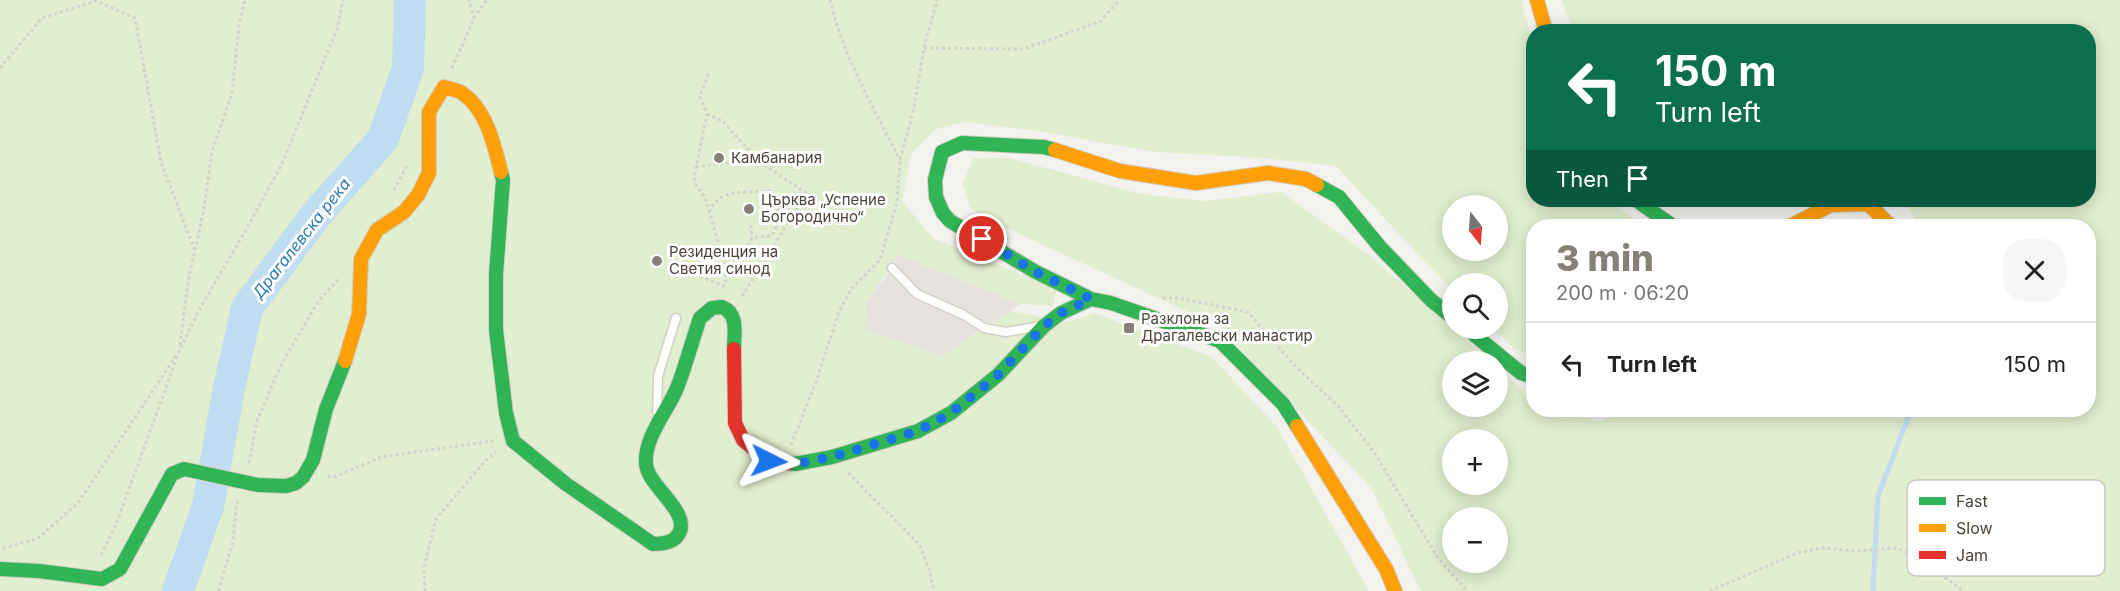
<!DOCTYPE html>
<html lang="en">
<head>
<meta charset="utf-8">
<style>
  :root { --surface:#fff; --page:#f6f6f6; --text:#222; --muted:#767676; --line:#e0e0e0; --accent:#868178 }
  body { margin:0; font-family:Inter,sans-serif; background:var(--page); color:var(--text); height:100vh; display:flex; flex-direction:column; font-size:22px; white-space:nowrap }
  * { box-sizing:border-box; margin:0 }
  p { font-size:20px; color:var(--muted) }
  .icon { flex:none; width:33px; height:33px; fill:none; stroke:currentColor; stroke-width:2; stroke-linecap:round; stroke-linejoin:round }
  .map { position:relative; flex:1; overflow:hidden }
  .side { position:absolute; left:1526px; top:219px; width:570px; height:198px; display:flex; flex-direction:column; background:var(--surface); border-radius:24px; box-shadow:0 3px 15px #0003 }
  .side>* { flex:none }
  .banner { position:absolute; left:1526px; top:24px; width:570px; height:183px; border-radius:24px; box-shadow:0 3px 15px #0003; background:#0b6e4f; color:#fff; overflow:hidden }
  .needle { width:39px; rotate:163deg }
  .tools { position:absolute; left:1442px; top:195px; display:grid; gap:12px }
  .tools a { display:grid; place-items:center; width:66px; height:66px; border-radius:50%; background:var(--surface); box-shadow:0 3px 15px #0003; font-size:30px }
  .pin { position:absolute; display:grid; place-items:center; width:51px; height:51px; color:#fff; margin:-26px; border:3px solid #fff; border-radius:50%; box-shadow:0 2px 6px #0007 }
  .me { position:absolute; width:66px; margin:-33px; rotate:93deg; stroke-linejoin:round; filter:drop-shadow(0 0 4px #0008) }
  .turn { display:flex; align-items:center; gap:21px; height:126px; padding:0 30px; font-size:27px }
  .turn .icon { width:78px; height:78px; stroke-width:2.5 }
  .turn b { display:block; font-size:42px; line-height:51px }
  .then { display:flex; align-items:center; height:57px; padding:0 30px; background:#0003; gap:12px; font-size:22px }
  .round { display:grid; place-items:center; flex:none; width:63px; height:63px; border-radius:24px; background:var(--page) }
  .summary { display:flex; align-items:center; justify-content:space-between; height:102px; padding:0 30px }
  h1 { font-size:36px; font-weight:800; line-height:45px; color:var(--accent) }
  ul { padding:0; list-style:none }
  li { display:flex; align-items:center; gap:18px; height:84px; padding:0 30px; border-top:2px solid var(--line) }
  li div { flex:1 }
  li b { display:block; font-size:22px }
  li em { font-style:normal }
  .map>svg:first-child { display:block }
  .green { fill:#e1eecf; fill-rule:evenodd }
  .parking { fill:#e6e3df }
  .lines { fill:none; stroke-linecap:round; stroke-linejoin:round }
  .stream { stroke:#c0ddf1; stroke-width:5 }
  .river { stroke:#c0ddf1; stroke-width:32 }
  .lane-casing { stroke:#d2d0cb; stroke-width:11 }
  .fast-casing { stroke:#d3cfc5; stroke-width:16 }
  .slow-casing { stroke:#d3cfc5; stroke-width:16 }
  .jam-casing { stroke:#d3cfc5; stroke-width:16 }
  .path { stroke:#d3d2cc; stroke-width:3; stroke-dasharray:3 3; stroke-linecap:butt }
  .lane { stroke:#fdfdfc; stroke-width:8 }
  .fast { stroke:#30b455; stroke-width:14 }
  .slow { stroke:#ff9f0a; stroke-width:14 }
  .jam { stroke:#e5322d; stroke-width:14 }
  .route { stroke:#1a73e8; stroke-width:10; stroke-dasharray:0 18 }
  .poi-dot { fill:#868178; stroke:#fff; stroke-width:2 }
  .labels { text-anchor:middle; stroke-width:6; stroke-linejoin:round; paint-order:stroke }
  .poi-label { font-size:15px; fill:#4b4439; stroke:#fff; text-anchor:start }
  .water-label { font-size:16px; font-style:italic; fill:#2e7ab2; stroke:#fff }
  .key { fill:#fff; stroke:#c9c7c4; stroke-width:1.5 }
  .key-label { font-size:16px; fill:#4b4439 }
</style>
</head>
<body>
<div class="map">
<svg width="2120" height="591" viewBox="0 0 2120 591">
  <rect width="100%" height="100%" fill="#f4f2ee"/>
  <!-- green -->
  <g class="green">
    <path d="M 0,0 L 1521,0 L 1533,44 L 1533,200 L 1611,200 L 1641,226 L 1533,226 L 1533,356 L 1513,348 L 1493,329 L 1497,328 L 1497,284 L 1452,284 L 1452,289 L 1425,262 L 1336,166 L 1262,158 L 1156,152 L 1031,130 L 966,122 L 936,129 L 911,154 L 902,201 L 934,239 L 1057,288 L 1053,306 L 1021,304 L 899,255 L 866,303 L 941,356 L 1011,311 L 1068,322 L 1095,313 L 1212,357 L 1277,427 L 1369,591 L 0,591 ZM 1452,206 L 1497,206 L 1497,250 L 1452,250 Z"/>
    <path d="M 1562,0 L 2120,0 L 2120,591 L 1421,591 L 1371,488 L 1219,326 L 987,219 L 970,208 L 963,184 L 973,158 L 1010,158 L 1141,194 L 1206,201 L 1281,192 L 1368,254 L 1490,361 L 1452,362 L 1452,406 L 1497,406 L 1497,367 L 1533,399 L 1533,410 L 1548,410 L 1599,421 L 1630,410 L 2088,410 L 2088,226 L 1917,226 L 1913,214 L 1902,200 L 2088,200 L 2088,32 L 1573,31 ZM 1452,440 L 1497,440 L 1497,484 L 1452,484 ZM 1452,518 L 1497,518 L 1497,562 L 1452,562 Z"/>
  </g>
  <!-- parking -->
  <polygon class="parking" points="899,255 1021,304 941,356 865,330 866,303 892,268"/>
  <g class="lines">
    <!-- stream -->
    <polyline class="stream" points="1873,591 1878,496 1911,410"/>
    <!-- river -->
    <polyline class="river" points="178,591 208,506 229,388 247,308 316,215 383,139 408,68 410,0"/>
    <defs>
      <g id="lane">
        <polyline points="892,268 917,294 964,315 984,328 1006,332 1035,327"/>
        <polyline points="657,411 658,376 676,318"/>
      </g>
      <g id="fast">
        <polyline points="1055,150 1044,147 962,143 942,152 935,180 936,197 943,213 950,221 1036,272 1091,299 1111,303 1220,341 1283,404 1297,426"/>
        <path d="M 501,172 L 503,180 L 496,274 L 496,330 L 506,413 L 513,441 L 566,484 L 653,544 C 662,544 673,543 678,535 C 693,513 648,487 646,464 C 644,437 667,412 677,388 C 686,365 692,341 700,318 L 712,308 L 722,307 C 739,314 734,333 734,349"/>
        <polyline points="1317,185 1339,197 1380,247 1431,300 1452,317"/>
        <polyline points="1636,200 1673,226"/>
        <polyline points="1466,328 1521,373 1533,377"/>
        <polyline points="788,463 795,464 832,457 918,431 951,413 998,375 1044,326 1061,313 1091,299"/>
        <polyline points="0,569 39,571 102,579 120,569 172,474 184,469 258,485 286,486 296,483 303,477 313,460 326,409 345,361"/>
      </g>
      <g id="slow">
        <polyline points="1537,0 1546,32"/>
        <polyline points="1055,150 1120,171 1196,183 1268,173 1306,179 1317,185"/>
        <polyline points="1790,226 1831,205 1868,204 1891,226"/>
        <path d="M 345,361 L 359,314 L 361,259 L 377,230 L 404,212 L 418,195 L 429,173 L 429,112 L 444,87 C 450,89 457,90 462,93 C 487,110 494,145 501,172"/>
        <polyline points="1297,426 1386,569 1395,591"/>
      </g>
      <polyline id="jam" points="734,349 735,423 743,440 769,461 788,463"/>
    </defs>
    <!-- lane casing -->
    <use href="#lane" class="lane-casing"/>
    <!-- fast casing -->
    <use href="#fast" class="fast-casing"/>
    <!-- slow casing -->
    <use href="#slow" class="slow-casing"/>
    <!-- jam casing -->
    <use href="#jam" class="jam-casing"/>
    <!-- path -->
    <g class="path">
      <path d="M 830,0 C 843,56 874,109 900,160"/>
      <polyline points="474,18 487,0"/>
      <polyline points="924,48 1024,49 1101,21 1119,0"/>
      <polyline points="0,68 42,18 96,1 135,18 161,162 195,251"/>
      <polyline points="452,68 474,19 469,0"/>
      <polyline points="708,74 700,97 707,114 694,177 696,185 705,197 724,262 726,282"/>
      <polyline points="707,114 723,121 758,161 805,192 802,201 742,296"/>
      <polyline points="696,167 751,160 757,161"/>
      <polyline points="394,190 408,164"/>
      <path d="M 709,212 C 721,187 746,193 770,191 L 778,198 L 778,222"/>
      <polyline points="751,225 752,238"/>
      <polyline points="683,270 724,286"/>
      <polyline points="723,287 752,238 771,236 794,197 802,201"/>
      <polyline points="1163,298 1178,298 1248,312 1296,367 1338,406 1374,452 1438,558 1467,591"/>
      <polyline points="180,345 188,282 204,209 212,151 232,93 239,25 245,0"/>
      <polyline points="791,445 816,382 839,311 852,288 880,260 897,202 900,160 913,112 924,48 937,0"/>
      <polyline points="249,463 257,421 281,365 319,300 340,278"/>
      <polyline points="848,473 919,544 929,569 934,591"/>
      <polyline points="328,476 334,477 381,457 493,441"/>
      <polyline points="3,548 37,539 78,503 180,350 199,310 247,228 281,166 337,29 343,0"/>
      <polyline points="101,555 116,525 177,357"/>
      <polyline points="218,591 233,542 236,508 238,501"/>
      <polyline points="425,591 424,567 436,519 486,460 496,452"/>
      <polyline points="1710,591 1797,553 1823,548 1857,551 1896,548 1918,557 1963,591"/>
    </g>
    <!-- lane -->
    <use href="#lane" class="lane"/>
    <!-- fast -->
    <use href="#fast" class="fast"/>
    <!-- slow -->
    <use href="#slow" class="slow"/>
    <!-- jam -->
    <use href="#jam" class="jam"/>
  </g>
  <g class="lines">
    <!-- route -->
    <polyline class="route" points="769,461 795,464 832,457 918,431 951,413 998,375 1044,326 1061,313 1091,299 1036,272 982,239"/>
  </g>
  <!-- markers -->
  <g class="poi-dot">
    <circle cx="719" cy="158" r="6"/>
    <circle cx="749" cy="209" r="6"/>
    <circle cx="657" cy="261" r="6"/>
    <rect x="1123" y="322" width="12" height="12" rx="3"/>
  </g>
  <g class="labels">
    <!-- poi labels -->
    <g class="poi-label">
      <text x="731" y="163">Камбанария</text>
      <text x="761" y="205">Църква „Успение<tspan x="761" dy="17">Богородично“</tspan></text>
      <text x="669" y="257">Резиденция на<tspan x="669" dy="17">Светия синод</tspan></text>
      <text x="1141" y="324">Разклона за<tspan x="1141" dy="17">Драгалевски манастир</tspan></text>
    </g>
    <!-- water labels -->
    <g class="water-label">
      <text transform="translate(301 238) rotate(-52)" y="6">Драгалевска река</text>
    </g>
  </g>
  <!-- legend -->
  <rect x="1907" y="480" width="198" height="96" rx="9" class="key"/>
  <rect x="1919" y="497" width="27" height="8" fill="#30b455"/>
  <rect x="1919" y="524" width="27" height="8" fill="#ff9f0a"/>
  <rect x="1919" y="551" width="27" height="8" fill="#e5322d"/>
  <g class="key-label">
    <text x="1956" y="507">Fast</text>
    <text x="1956" y="534">Slow</text>
    <text x="1956" y="561">Jam</text>
  </g>
</svg>
<div class="tools">
<a><svg class="needle" viewBox="-14 -14 28 28"><path d="M0-13l5 13h-10z" fill="#e53935"/><path d="M0 13l5-13h-10z" fill="#767676"/></svg></a>
<a><svg class="icon" aria-label="search" viewBox="0 0 24 24"><circle cx="10" cy="10" r="6"/><path d="M15 15l6 6"/></svg></a>
<a><svg class="icon" aria-label="layers" viewBox="0 0 24 24"><path d="M12 4l9 5-9 5-9-5zM3 14l9 5 9-5"/></svg></a>
<a>+</a>
<a>−</a>
</div>
<div class="pin" style="left:982px;top:239px;background:#d93025"><svg class="icon" aria-label="arrive" viewBox="0 0 24 24"><path d="M6 21V4h12l-3 4 3 4H6"/></svg></div>
<svg class="me" style="left:769px;top:461px" viewBox="-20 -20 40 40"><path d="M0-17L14 15 0 8-14 15z" fill="#1a73e8" stroke="#fff" stroke-width="4"/></svg>
<div class="banner">
<div class="turn"><svg class="icon" aria-label="left" viewBox="0 0 24 24"><path d="M17 20v-9H6M10 6l-5 5 5 5"/></svg><div><b>150 m</b>Turn left</div></div>
<div class="then">Then<svg class="icon" aria-label="arrive" viewBox="0 0 24 24"><path d="M6 21V4h12l-3 4 3 4H6"/></svg></div>
</div>
<section class="side">
<div class="summary"><div><h1>3 min</h1><p>200 m · 06:20</p></div><a class="round"><svg class="icon" aria-label="close" viewBox="0 0 24 24"><path d="M6 6l12 12M18 6L6 18"/></svg></a></div>
<ul>
<li><svg class="icon" aria-label="left" viewBox="0 0 24 24"><path d="M17 20v-9H6M10 6l-5 5 5 5"/></svg><div><b>Turn left</b></div><em>150 m</em></li>
</ul>
</section>
</div>
</body>
</html>
